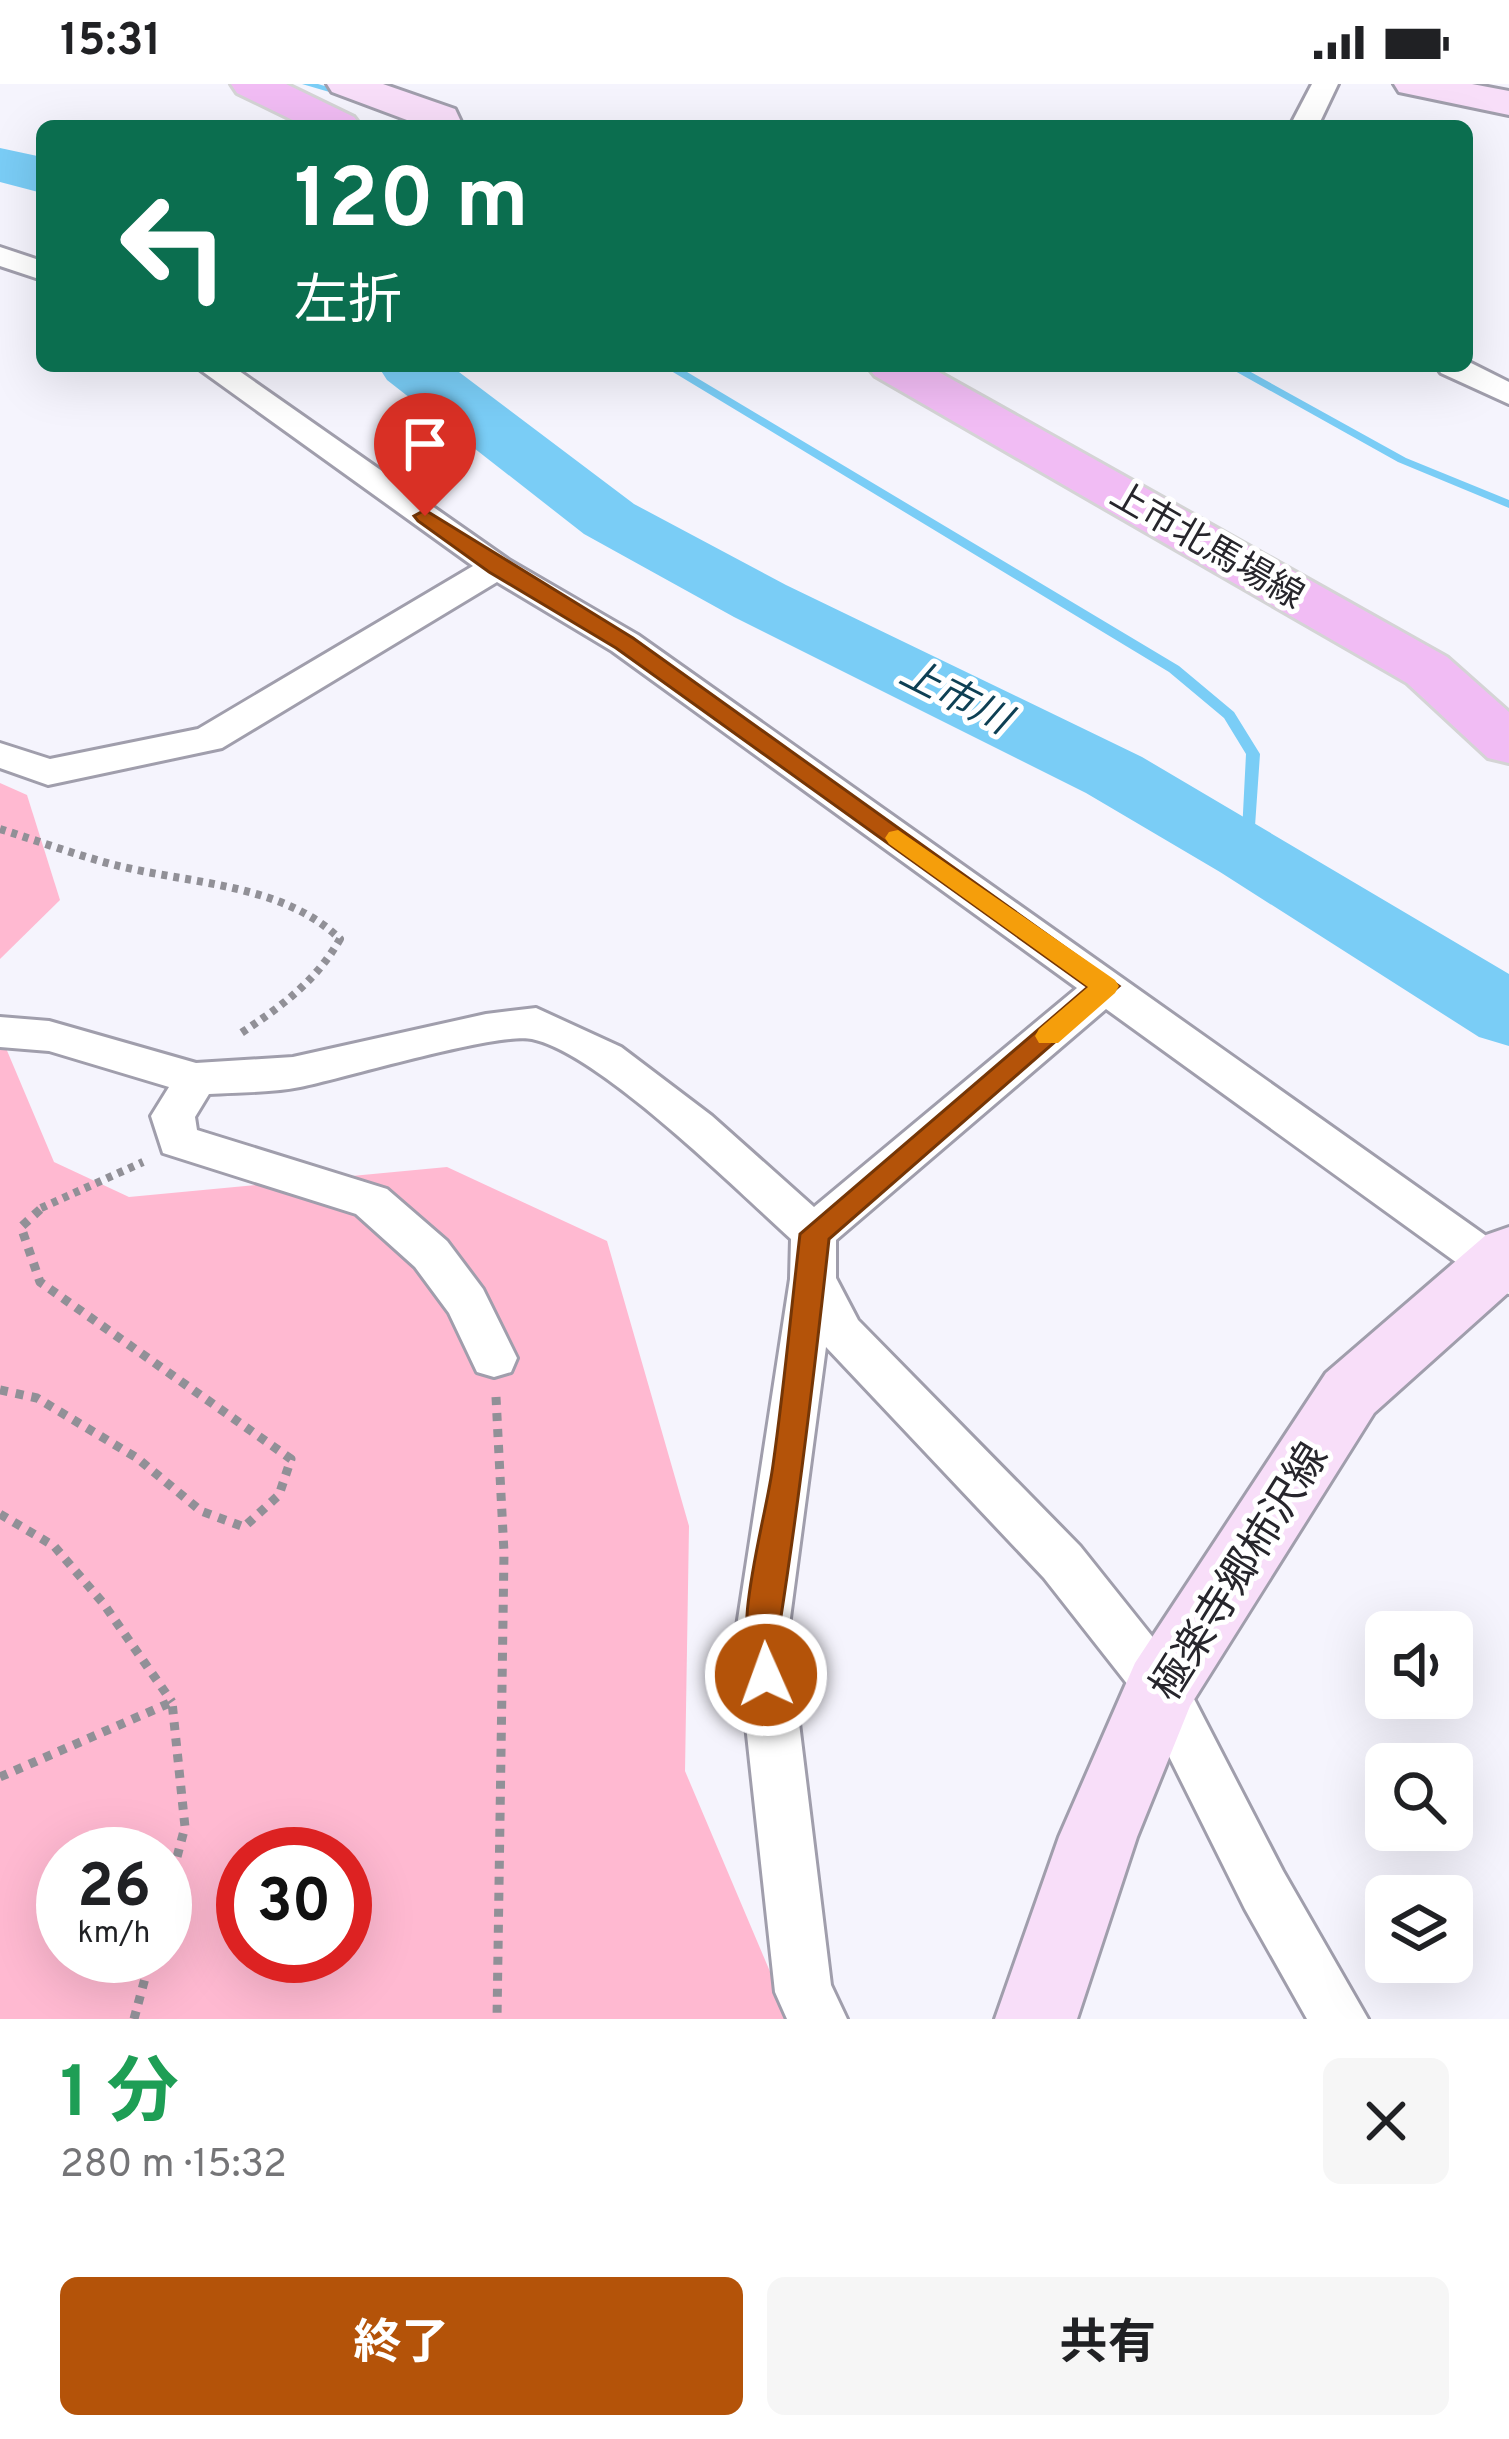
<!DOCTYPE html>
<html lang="ja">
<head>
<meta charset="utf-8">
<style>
  :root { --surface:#fff; --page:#f6f6f6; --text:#202124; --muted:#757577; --accent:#b45309 }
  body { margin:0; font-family:Overpass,"Noto Sans JP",sans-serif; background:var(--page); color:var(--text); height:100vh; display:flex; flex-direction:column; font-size:45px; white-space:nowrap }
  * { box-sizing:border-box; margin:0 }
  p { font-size:39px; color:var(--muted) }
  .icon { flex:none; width:66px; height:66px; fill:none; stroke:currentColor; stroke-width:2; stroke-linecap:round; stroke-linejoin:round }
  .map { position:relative; height:1935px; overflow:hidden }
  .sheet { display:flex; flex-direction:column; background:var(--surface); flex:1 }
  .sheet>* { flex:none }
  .banner { position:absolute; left:36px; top:36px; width:1437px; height:252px; border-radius:18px; box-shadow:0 12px 48px #0002; background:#0b6e4f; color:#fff; overflow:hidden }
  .fabs { position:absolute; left:1365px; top:1527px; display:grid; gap:24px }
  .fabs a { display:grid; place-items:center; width:108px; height:108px; border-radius:18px; background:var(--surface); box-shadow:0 12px 48px #0002; font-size:60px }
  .speed { position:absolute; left:36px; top:1743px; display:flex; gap:24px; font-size:60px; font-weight:700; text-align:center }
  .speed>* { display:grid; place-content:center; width:156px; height:156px; border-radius:50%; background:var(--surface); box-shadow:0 12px 48px #0002; line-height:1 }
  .speed small { font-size:30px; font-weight:400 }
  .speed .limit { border:18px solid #d22; background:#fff; color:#111 }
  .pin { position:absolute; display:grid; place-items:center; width:102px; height:102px; color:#fff; margin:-123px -51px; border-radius:50% 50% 50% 0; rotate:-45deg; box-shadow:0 0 12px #0007 }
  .pin .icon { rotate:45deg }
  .me { position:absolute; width:132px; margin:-66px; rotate:358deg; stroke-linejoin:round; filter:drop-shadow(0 0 9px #0008) }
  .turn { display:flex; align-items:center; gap:42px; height:252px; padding:0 60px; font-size:54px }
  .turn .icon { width:156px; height:156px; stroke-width:2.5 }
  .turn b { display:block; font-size:84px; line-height:102px }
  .round { display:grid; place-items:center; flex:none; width:126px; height:126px; border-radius:18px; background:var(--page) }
  .head { display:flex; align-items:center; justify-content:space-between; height:204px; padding:0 60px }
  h1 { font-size:72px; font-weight:700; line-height:90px; color:#1e9e55 }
  .action { display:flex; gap:24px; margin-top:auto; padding:24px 60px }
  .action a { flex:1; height:138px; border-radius:18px; background:var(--accent); color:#fff; font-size:48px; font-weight:700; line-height:138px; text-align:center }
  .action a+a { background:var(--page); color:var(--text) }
  .status { display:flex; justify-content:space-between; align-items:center; height:84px; padding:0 60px; background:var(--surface); direction:ltr }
  .status svg { height:33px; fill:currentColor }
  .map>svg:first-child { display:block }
  .green { fill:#ffb9d1; fill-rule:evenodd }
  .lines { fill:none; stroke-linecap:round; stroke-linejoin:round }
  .stream { fill:#7acdf6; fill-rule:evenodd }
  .river { fill:#7acdf6; fill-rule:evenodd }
  .minor-casing { stroke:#a09eac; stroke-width:6 }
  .secondary-casing { stroke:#a09eac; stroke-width:6 }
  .primary-casing { stroke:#d4d4d5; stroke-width:6 }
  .path-far1 { stroke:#919097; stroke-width:8; stroke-dasharray:6 6; stroke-linecap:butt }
  .path { stroke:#919097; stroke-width:9; stroke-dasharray:8 8; stroke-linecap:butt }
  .minor { fill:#fff; fill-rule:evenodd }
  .secondary { fill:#f8def9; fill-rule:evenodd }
  .primary { fill:#f1bcf4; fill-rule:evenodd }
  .route { fill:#b45309; stroke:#753606; stroke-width:3 }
  .slow { fill:#f59e0b }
  .labels { text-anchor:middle; stroke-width:10; stroke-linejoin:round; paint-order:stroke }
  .street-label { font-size:36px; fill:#27262c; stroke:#fff }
  .water-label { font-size:39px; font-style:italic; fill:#0e4054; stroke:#fff }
  .near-street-label { font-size:42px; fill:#27262c; stroke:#fff }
</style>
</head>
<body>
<div class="status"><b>15:31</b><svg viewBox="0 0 49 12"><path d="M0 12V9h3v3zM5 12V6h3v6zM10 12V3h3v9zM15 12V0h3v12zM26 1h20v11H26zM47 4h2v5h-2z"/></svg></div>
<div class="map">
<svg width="1509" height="1935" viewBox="0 0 1509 1935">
  <rect width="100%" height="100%" fill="#f5f4fd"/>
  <!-- green -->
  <g class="green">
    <polygon points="0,699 27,711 60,816 0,875"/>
    <path d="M 0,950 L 54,1078 L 129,1113 L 447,1083 L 607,1157 L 689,1442 L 685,1687 L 790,1935 L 0,1935 ZM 63,1770 L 165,1770 L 165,1872 L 63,1872 ZM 243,1770 L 345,1770 L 345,1872 L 243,1872 Z"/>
  </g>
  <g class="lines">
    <!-- stream -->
    <g class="stream">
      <polygon points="302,0 318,0 355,11 350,14"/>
      <polygon points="663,282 677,282 1179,582 1234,628 1260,670 1253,771 1248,773 1241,768 1246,670 1224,634 1169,588"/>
      <polygon points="1226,282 1240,282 1406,374 1509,416 1509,424 1398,378"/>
    </g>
    <!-- river -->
    <g class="river">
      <polygon points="0,64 42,73 42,109 0,98"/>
      <polygon points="378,282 451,282 634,420 786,501 1142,673 1509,890 1509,962 1479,953 1220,788 1086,709 734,533 584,450 387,296"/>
    </g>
    <defs>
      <g id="minor">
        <polygon points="1312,0 1338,0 1318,42 1290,42"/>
        <polygon points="0,163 42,177 42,196 0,182"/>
        <polygon points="1467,277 1509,298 1509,320 1441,289 1436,282 1467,282"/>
        <path d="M 195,282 L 232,282 L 509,476 L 638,551 L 1509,1168 L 1509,1210 L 1493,1205 L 1106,925 L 836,1156 L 836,1194 L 858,1236 L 1080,1462 L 1179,1586 L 1283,1787 L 1368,1935 L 1307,1935 L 1245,1825 L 1143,1620 L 1044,1494 L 826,1263 L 788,1549 L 831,1901 L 847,1935 L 787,1935 L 775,1908 L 736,1549 L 790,1195 L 791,1155 C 737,1106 599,969 532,955 C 496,948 345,994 300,1003 C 271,1009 238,1008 209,1010 L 195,1033 L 197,1046 L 387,1105 L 447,1157 L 483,1205 L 517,1274 L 511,1288 L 494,1293 L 477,1288 L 449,1229 L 415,1183 L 356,1130 L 163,1069 L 151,1032 L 169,1003 L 49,967 L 0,963 L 0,933 L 49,937 L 196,979 L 293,973 L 486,930 L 536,924 L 621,963 L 712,1032 L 814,1123 L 1077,904 L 612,567 L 497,498 L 222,664 L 48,701 L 0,684 L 0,659 L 50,675 L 198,645 L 473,482 Z"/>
      </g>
      <g id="secondary">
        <polygon points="327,0 383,0 455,25 463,42 423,42 332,8"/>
        <polygon points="1394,0 1472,0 1509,7 1509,31 1399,8"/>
        <polygon points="1509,1143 1509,1208 1374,1329 1190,1622 1137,1753 1077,1935 995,1935 1059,1753 1135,1579 1326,1289 1486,1151"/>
      </g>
      <g id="primary">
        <polygon points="231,0 286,0 354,33 361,42 305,42 237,9"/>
        <polygon points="867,282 928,282 1447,573 1509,628 1509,679 1488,674 1407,599 875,292"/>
      </g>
    </defs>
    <!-- minor casing -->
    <use href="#minor" class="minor-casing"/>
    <!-- secondary casing -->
    <use href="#secondary" class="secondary-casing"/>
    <!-- primary casing -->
    <use href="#primary" class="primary-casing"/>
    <!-- path-far1 -->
    <g class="path-far1">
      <path d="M 0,745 C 38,757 76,771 115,781 C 189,800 282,799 340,855 C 315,899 279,924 238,951"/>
      <polyline points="41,1124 143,1078"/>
    </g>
    <!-- path -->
    <g class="path">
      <polyline points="0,1306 37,1314 137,1374 201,1427 244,1443 279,1411 291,1375 40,1198 21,1143 45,1121"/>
      <polyline points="496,1313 504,1469 497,1935"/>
      <polyline points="0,1430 54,1462 103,1519 172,1618"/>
      <polyline points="0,1693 172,1618 185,1743 165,1818"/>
      <polyline points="134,1935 151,1872"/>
    </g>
    <!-- minor -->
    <use href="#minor" class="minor"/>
    <!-- secondary -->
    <use href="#secondary" class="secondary"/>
    <!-- primary -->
    <use href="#primary" class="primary"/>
  </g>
  <!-- route -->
  <path class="route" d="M 425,426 L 633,554 L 1119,902 L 829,1155 C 815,1283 800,1411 780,1539 C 777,1560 787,1582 778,1602 L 766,1606 L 755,1602 C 730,1547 765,1441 773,1381 C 784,1304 791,1227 800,1150 L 1088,903 L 616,564 L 489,488 L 418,437 L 414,432 Z"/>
  <!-- slow -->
  <polygon class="slow" points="898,746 1115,896 1119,902 1115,909 1058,959 1039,959 1035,952 1039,945 1088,903 889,760 885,754 889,748"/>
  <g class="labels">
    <!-- street labels -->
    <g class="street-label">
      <text transform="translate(1208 460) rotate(30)" y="13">上市北馬場線</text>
    </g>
    <!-- water labels -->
    <g class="water-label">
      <text transform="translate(956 611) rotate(27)" y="14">上市川</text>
    </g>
    <!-- near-street labels -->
    <g class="near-street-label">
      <text transform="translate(1238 1487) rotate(-58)" y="15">極楽寺郷柿沢線</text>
    </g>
  </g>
</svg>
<div class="fabs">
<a><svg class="icon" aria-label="sound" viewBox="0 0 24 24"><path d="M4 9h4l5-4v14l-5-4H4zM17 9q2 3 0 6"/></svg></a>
<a><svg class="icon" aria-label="search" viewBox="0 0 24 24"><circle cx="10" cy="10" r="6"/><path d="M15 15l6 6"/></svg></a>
<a><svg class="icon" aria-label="layers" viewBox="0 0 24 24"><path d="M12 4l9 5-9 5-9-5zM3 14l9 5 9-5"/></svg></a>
</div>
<div class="speed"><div>26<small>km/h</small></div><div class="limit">30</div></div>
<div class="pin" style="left:425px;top:432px;background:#d93025"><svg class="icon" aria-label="arrive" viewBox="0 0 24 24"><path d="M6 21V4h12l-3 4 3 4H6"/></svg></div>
<svg class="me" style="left:766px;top:1591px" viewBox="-20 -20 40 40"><circle r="17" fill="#b45309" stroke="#fff" stroke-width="3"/><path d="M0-11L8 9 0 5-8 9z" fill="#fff"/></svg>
<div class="banner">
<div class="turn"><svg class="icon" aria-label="left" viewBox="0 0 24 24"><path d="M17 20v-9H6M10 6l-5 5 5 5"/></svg><div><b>120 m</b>左折</div></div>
</div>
</div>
<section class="sheet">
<div class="head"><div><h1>1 分</h1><p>280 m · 15:32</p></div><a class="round"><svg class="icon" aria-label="close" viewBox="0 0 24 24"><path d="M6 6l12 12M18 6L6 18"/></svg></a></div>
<div class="action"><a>終了</a><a>共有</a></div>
</section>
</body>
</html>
